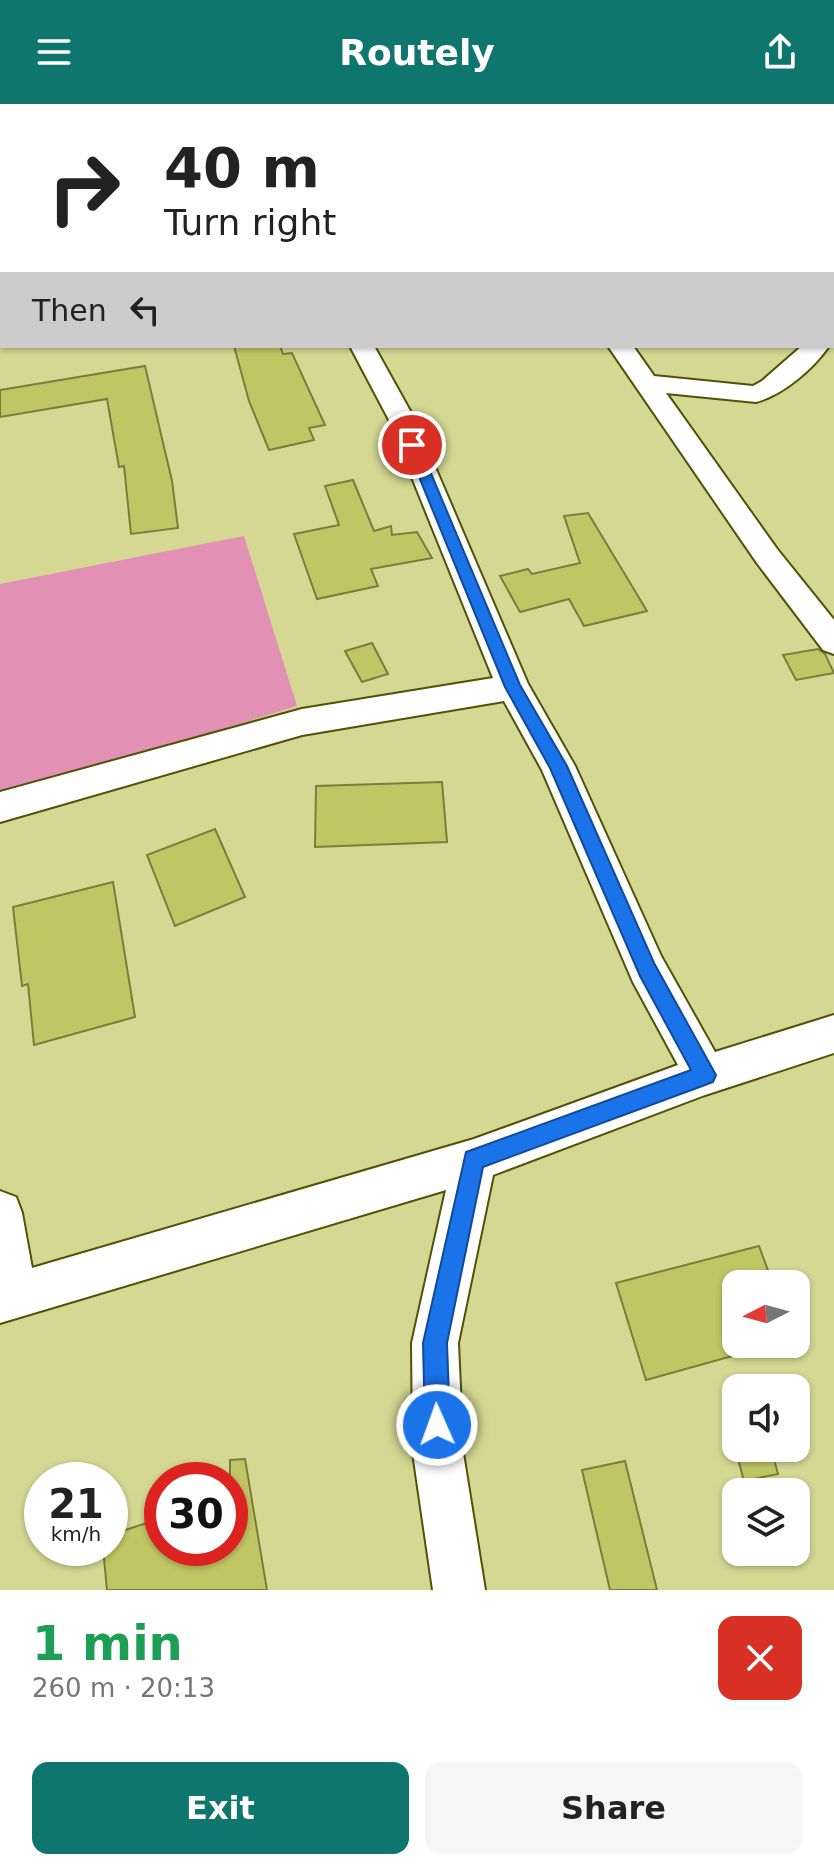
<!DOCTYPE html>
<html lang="en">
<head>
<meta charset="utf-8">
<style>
  :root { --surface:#fff; --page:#f6f6f6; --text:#222; --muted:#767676; --accent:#0f766e }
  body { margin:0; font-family:"DejaVu Sans",sans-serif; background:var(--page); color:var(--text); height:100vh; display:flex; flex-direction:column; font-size:30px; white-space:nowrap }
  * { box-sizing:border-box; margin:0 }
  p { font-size:26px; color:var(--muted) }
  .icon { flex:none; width:44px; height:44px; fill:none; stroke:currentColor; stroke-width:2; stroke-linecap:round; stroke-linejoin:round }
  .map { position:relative; height:1486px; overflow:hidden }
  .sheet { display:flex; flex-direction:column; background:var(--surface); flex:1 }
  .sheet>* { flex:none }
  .hud { position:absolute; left:0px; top:0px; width:834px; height:244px; box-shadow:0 2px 6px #0004; background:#fff; color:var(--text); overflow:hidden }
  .needle { width:52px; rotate:264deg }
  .tools { position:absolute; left:722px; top:1166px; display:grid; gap:16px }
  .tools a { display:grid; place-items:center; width:88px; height:88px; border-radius:16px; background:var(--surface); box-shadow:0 2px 6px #0004; font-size:40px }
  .speed { position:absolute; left:24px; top:1358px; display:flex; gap:16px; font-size:40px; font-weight:700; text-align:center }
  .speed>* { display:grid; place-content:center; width:104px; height:104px; border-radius:50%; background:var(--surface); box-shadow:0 2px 6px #0004; line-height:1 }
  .speed small { font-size:20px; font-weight:400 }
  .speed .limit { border:12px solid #d22; background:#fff; color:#111 }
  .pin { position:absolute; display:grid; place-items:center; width:68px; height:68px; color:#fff; margin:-34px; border:4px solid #fff; border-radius:50%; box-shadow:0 2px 8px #0007 }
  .me { position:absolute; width:88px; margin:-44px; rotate:358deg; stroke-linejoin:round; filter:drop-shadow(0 0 6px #0008) }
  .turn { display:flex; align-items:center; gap:28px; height:168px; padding:0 32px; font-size:36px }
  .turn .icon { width:104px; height:104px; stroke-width:2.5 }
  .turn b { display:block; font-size:56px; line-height:68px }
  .then { display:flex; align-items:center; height:76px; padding:0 32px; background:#0003; gap:16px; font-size:30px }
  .round { display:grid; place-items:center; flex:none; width:84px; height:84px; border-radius:16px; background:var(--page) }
  .headline { display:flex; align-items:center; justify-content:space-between; height:136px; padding:0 32px }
  h1 { font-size:48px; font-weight:800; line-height:60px; color:#1e9e55 }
  .primary-button { display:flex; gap:16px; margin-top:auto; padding:16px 32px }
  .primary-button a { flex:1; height:92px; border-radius:16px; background:var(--accent); color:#fff; font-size:32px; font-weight:800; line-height:92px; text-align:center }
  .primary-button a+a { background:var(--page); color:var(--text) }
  header { display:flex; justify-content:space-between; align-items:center; height:104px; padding:0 32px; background:var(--accent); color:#fff; font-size:36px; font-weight:800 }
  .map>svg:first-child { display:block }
  .green { fill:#e390b5 }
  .building { fill:#c1c664; stroke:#7a7e3a; stroke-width:2 }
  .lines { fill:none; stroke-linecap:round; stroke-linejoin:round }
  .street-casing { stroke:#505206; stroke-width:4 }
  .street { fill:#fff; fill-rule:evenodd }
  .route { fill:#1a73e8; stroke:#114b97; stroke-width:2 }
</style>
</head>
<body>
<header><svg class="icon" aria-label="menu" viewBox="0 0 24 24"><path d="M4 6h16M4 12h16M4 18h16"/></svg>Routely<svg class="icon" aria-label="share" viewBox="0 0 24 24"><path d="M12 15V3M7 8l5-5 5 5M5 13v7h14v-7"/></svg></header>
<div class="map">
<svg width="834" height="1486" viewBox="0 0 834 1486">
  <rect width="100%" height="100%" fill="#d4d892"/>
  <!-- green -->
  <polygon class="green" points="244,432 297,602 0,694 0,480"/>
  <!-- building -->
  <g class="building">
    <polygon points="234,242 280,242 283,250 292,249 325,321 309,324 314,336 269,346 249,297"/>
    <polygon points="145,262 172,377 178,424 131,430 124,362 119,363 107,295 0,313 0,286"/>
    <polygon points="353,376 374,427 391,422 392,431 417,428 432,454 371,465 378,482 317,495 294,430 339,421 325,382"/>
    <polygon points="588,409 647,507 584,522 569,495 520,508 500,472 528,465 532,470 580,459 564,412"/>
    <polygon points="372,539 388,570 362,578 345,547"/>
    <polygon points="818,545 825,550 834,569 796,576 783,551"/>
    <polygon points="442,678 447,738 315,743 316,682"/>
    <polygon points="215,725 245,793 175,822 147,751"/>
    <polygon points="113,778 135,913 34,941 28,880 22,882 13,803"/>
    <polygon points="759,1142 773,1180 736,1180 736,1251 646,1276 616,1179"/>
    <polygon points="735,1344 771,1344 778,1370 744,1377"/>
    <polygon points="245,1355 267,1486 107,1486 103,1444 110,1444 110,1431 162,1414 162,1444 230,1444 230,1356"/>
    <polygon points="625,1357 657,1486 610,1486 582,1366"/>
  </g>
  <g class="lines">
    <defs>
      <g id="street">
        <polygon points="201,0 221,0 222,2 202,2"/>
        <polygon points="439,0 459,0 461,2 441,2"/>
        <polygon points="645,0 665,0 666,2 646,2"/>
        <polygon points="818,0 834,0 834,7 832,2"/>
        <rect x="832" y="182" width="2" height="16"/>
        <polygon points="350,242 374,242 414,314 528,580 575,662 661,852 715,948 834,911 834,949 705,991 493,1071 458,1239 463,1349 485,1486 433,1486 413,1349 412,1239 446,1086 0,1219 0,1087 16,1093 22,1109 32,1164 474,1035 678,961 633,878 542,666 504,597 302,631 0,718 0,688 302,605 493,574 388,314"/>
        <path d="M 608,242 L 633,242 L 654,272 L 753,282 L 762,277 L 802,242 L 829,242 C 813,265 783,291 756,298 L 666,289 L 777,445 L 834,516 L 834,550 L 823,546 L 757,459 Z"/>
      </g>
    </defs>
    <!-- street casing -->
    <use href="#street" class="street-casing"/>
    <!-- street -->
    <use href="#street" class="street"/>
  </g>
  <!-- route -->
  <polygon class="route" points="412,336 419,341 520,581 567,662 654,859 716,971 713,978 705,981 483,1063 447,1239 450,1321 446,1330 437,1334 429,1330 425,1321 423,1239 466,1048 691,966 640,872 550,664 505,583 406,341"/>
</svg>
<div class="tools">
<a><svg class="needle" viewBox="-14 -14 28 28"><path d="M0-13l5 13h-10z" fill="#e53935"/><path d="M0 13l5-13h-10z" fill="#767676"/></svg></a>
<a><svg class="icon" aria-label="sound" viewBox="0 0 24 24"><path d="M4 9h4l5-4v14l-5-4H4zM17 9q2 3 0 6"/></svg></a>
<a><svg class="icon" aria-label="layers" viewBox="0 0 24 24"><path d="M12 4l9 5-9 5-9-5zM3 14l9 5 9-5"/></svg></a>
</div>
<div class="speed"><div>21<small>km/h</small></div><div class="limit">30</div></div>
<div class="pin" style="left:412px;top:341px;background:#d93025"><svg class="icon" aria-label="arrive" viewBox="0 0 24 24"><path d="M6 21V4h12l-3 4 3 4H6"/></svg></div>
<svg class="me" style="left:437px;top:1321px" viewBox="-20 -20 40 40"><circle r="17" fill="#1a73e8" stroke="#fff" stroke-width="3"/><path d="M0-11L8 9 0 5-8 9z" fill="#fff"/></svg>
<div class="hud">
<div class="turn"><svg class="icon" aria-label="right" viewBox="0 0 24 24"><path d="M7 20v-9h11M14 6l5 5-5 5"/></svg><div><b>40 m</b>Turn right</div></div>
<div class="then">Then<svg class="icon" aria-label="left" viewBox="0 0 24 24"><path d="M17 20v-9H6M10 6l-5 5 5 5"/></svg></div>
</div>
</div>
<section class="sheet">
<div class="headline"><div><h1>1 min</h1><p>260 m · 20:13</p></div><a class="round" style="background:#d93025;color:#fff"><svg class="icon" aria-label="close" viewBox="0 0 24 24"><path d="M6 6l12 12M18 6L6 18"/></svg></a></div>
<div class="primary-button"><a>Exit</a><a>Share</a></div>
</section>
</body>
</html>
